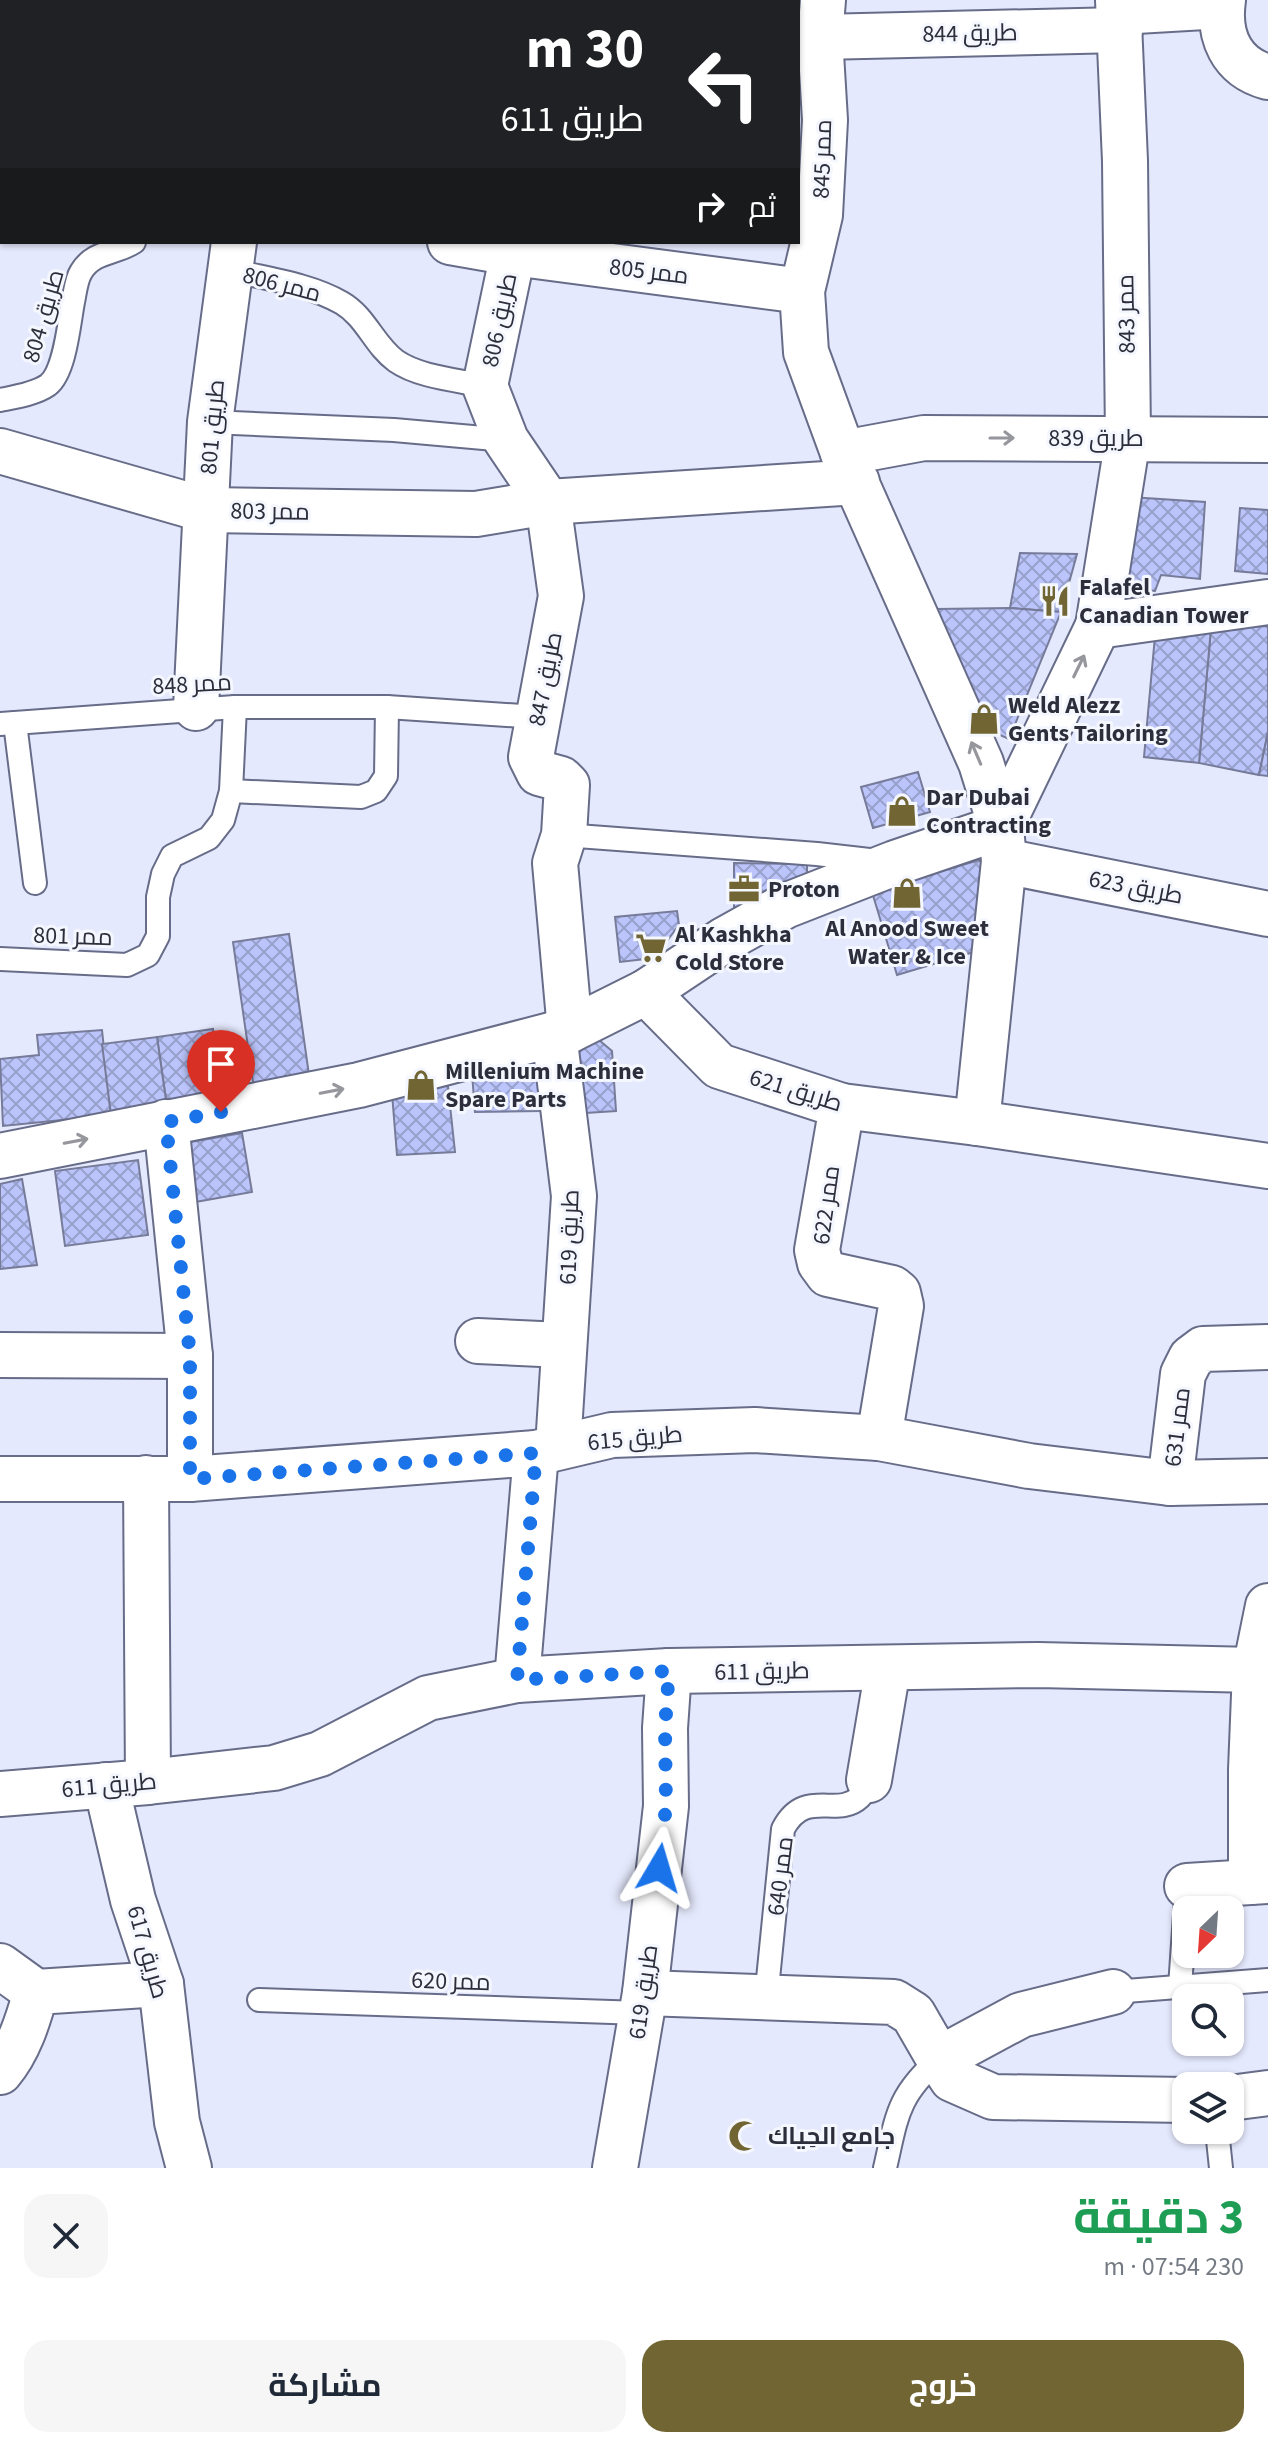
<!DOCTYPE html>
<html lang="ar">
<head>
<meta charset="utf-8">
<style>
  :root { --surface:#fff; --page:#f6f6f7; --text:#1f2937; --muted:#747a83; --accent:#716633 }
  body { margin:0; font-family:"Source Sans 3",Cairo,sans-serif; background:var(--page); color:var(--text); direction:rtl; height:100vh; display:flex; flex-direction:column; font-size:30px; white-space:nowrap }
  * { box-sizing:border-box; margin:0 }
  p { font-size:26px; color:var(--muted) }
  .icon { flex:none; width:44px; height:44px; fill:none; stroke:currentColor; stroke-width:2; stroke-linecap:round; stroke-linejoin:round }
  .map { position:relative; height:2168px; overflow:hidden; direction:ltr }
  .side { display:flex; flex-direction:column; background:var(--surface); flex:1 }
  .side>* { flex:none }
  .banner { position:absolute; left:0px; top:0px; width:800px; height:244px; box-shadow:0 2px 6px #0004; direction:rtl; background:#202124; color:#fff; overflow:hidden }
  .needle { width:52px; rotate:205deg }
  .controls { position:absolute; left:1172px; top:1896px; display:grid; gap:16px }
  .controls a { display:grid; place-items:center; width:72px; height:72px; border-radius:16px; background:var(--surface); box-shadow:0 2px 6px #0004; font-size:40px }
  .pin { position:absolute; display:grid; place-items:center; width:68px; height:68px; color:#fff; margin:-82px -34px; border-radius:50% 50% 50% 0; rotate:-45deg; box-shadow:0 0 8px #0007 }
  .pin .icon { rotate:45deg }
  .me { position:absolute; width:88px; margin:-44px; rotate:7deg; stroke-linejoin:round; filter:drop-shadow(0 0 6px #0008) }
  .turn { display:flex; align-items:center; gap:28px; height:168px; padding:0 24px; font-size:36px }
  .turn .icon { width:104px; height:104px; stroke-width:2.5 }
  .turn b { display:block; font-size:56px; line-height:68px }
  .then { display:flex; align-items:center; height:76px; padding:0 24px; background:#0003; gap:16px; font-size:30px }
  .round { display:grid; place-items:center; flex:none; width:84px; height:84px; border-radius:24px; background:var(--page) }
  .head { display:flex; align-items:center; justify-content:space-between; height:136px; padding:0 24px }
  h1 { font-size:48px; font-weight:700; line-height:60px; color:#1e9e55 }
  .cta { display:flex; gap:16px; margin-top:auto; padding:16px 24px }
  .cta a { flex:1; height:92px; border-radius:24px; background:var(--accent); color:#fff; font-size:32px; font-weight:700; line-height:92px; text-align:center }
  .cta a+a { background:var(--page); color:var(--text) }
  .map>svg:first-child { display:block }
  .building { fill:url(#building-cross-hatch); stroke:#767b99; stroke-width:2 }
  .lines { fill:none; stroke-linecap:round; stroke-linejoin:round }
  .service-casing { stroke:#676c89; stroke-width:26 }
  .minor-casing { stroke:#676c89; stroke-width:48 }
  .service { stroke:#fff; stroke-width:22 }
  .minor { stroke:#fff; stroke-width:44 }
  .oneway { stroke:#96969d }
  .route { stroke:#1a73e8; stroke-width:14; stroke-dasharray:0 25.2 }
  .labels { text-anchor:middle; stroke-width:6; stroke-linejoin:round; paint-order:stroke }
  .street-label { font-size:24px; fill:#2c2e3b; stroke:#f5f7fe }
  .poi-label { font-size:24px; font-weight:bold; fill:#2c2e3b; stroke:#f5f7fe; text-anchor:start }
</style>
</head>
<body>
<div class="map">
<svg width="1268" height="2168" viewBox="0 0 1268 2168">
  <defs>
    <pattern id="building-cross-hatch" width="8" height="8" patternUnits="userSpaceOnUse" patternTransform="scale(2)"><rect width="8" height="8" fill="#bbc5fb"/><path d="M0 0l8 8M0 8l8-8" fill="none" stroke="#98a0cc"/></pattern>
  </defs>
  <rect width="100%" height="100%" fill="#e5e9fd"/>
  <!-- building -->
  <g class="building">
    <polygon points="1130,497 1205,502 1200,579 1161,575 1155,591 1123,589"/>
    <polygon points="1240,508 1268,510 1268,574 1235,571"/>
    <polygon points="1020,553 1077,554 1061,612 1010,608"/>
    <polygon points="1010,608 1061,612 1009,739 972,723 937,609"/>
    <polygon points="1268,626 1268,732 1259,775 1199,763 1211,628"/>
    <polygon points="1211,628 1199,763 1144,757 1155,636"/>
    <polygon points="1268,732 1268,776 1259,775"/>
    <polygon points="918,772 930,812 873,828 861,787"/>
    <polygon points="979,860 993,873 984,949 897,975 872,892"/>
    <polygon points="734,863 807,864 807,877 734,908"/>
    <polygon points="677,911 679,925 654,958 620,962 615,917"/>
    <polygon points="289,934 310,1082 254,1089 233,942"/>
    <polygon points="213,1029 224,1099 167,1107 157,1037"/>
    <polygon points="102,1030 111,1115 3,1126 0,1059 39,1055 37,1035"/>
    <polygon points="157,1037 167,1107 111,1115 102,1044"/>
    <polygon points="599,1040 612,1051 616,1111 570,1114 566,1042"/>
    <polygon points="537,1046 541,1111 475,1112 471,1060"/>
    <polygon points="446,1068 455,1152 397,1155 391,1081"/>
    <polygon points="242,1133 252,1192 184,1204 173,1145"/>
    <polygon points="138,1160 148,1235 65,1246 55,1171"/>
    <polygon points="22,1179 37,1265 0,1269 0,1184"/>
  </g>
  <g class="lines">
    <defs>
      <g id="service">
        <path d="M 230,270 C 267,279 309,284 342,303 C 366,317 374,345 396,361 C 419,377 457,380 485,386"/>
        <path d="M 0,400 C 15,397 35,394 48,385 C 65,372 69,323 73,302 C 75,293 76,280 81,272 C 93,251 116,254 134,242"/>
        <polyline points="210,422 394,430 506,440"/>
        <polyline points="15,723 35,883"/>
        <polyline points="0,724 235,707 387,707 537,717"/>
        <polyline points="231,791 361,797 376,791 386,776 387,707"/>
        <polyline points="564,835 817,854 878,861"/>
        <polyline points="0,959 127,965 148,955 158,936 158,897 163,874 172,856 209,838 223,820 231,791 235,707"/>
        <polyline points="1180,1987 1187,1886"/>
        <polyline points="1113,1992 1268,1980"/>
        <path d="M 766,1999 L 783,1829 C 805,1787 837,1819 860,1797 C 864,1793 866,1784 869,1780"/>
        <polyline points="259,2000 641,2013"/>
        <polyline points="1217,2130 1221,2168"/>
        <path d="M 885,2168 C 897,2116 897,2096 939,2059"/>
      </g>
      <g id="minor">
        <polyline points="823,0 820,37 825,120 820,215 802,291 806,352 843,453"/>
        <path d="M 1223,0 C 1218,36 1231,67 1268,77"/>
        <polyline points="174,2 174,0"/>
        <polyline points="500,2 501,0"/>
        <polyline points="1119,12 1222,6"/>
        <polyline points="0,22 2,23"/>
        <polyline points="820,37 1120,30"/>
        <polyline points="0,166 2,166"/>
        <polyline points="450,242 513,253 802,291"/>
        <polyline points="513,253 485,386 506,440 548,502 561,596 531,757 539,773 561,779 567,785 564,835 555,863 570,1030"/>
        <polyline points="0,451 206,510 476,514 548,502 857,482"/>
        <polyline points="1098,626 1128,438 1125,161 1118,0"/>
        <polyline points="196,708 210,422 234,242"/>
        <polyline points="1004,861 1268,914"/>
        <polyline points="646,992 719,1066 842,1106 977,1123 1268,1166"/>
        <polyline points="554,1034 574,1196 558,1447"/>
        <polyline points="842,1106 817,1250 820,1263 828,1274 892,1288 898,1293 901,1306 879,1438"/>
        <polyline points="166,1122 190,1356 190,1479"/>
        <polyline points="977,1123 1004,861 1001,827 981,763 843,453 924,438 1268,440"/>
        <polyline points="0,1156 359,1085 570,1030 646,992 724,940 785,906 895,863 1001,827 1098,626 1268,602"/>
        <polyline points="478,1341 563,1345"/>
        <polyline points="0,1355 190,1356"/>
        <polyline points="146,1478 148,1782"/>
        <polyline points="0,1479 190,1479 536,1453 612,1435 755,1430 879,1438 1029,1466 1170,1483 1268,1481"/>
        <polyline points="1170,1483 1183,1374 1191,1358 1203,1349 1268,1347"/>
        <polyline points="517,1680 536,1453"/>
        <polyline points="869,1780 888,1668"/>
        <polyline points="106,1785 133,1900 161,1984 177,2122 189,2168"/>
        <polyline points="0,1794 148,1782 274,1768 320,1754 428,1698 517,1680 669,1671 1038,1665 1255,1670"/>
        <polyline points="1251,1882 1251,1770 1255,1670 1268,1606"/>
        <polyline points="1187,1886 1268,1881"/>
        <polyline points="0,1966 36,1992"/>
        <polyline points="645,1993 894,2002 913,2014 939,2059 1021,2015 1113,1992"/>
        <polyline points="939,2059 952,2079 993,2097 1186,2100"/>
        <path d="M 0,2072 C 19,2050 28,2020 36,1992 L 161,1984"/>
        <polyline points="1230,2098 1268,2093"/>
        <polyline points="615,2168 645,1993 666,1806 665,1728 669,1671"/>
      </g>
    </defs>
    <!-- service casing -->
    <use href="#service" class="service-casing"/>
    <!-- minor casing -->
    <use href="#minor" class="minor-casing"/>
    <!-- service -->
    <use href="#service" class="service"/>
    <!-- minor -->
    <use href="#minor" class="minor"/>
  </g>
  <!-- one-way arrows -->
  <defs><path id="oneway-shaft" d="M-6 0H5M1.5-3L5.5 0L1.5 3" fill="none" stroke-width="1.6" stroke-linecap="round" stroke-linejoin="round" transform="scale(2)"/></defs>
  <g class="oneway">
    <use href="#oneway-shaft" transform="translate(1002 438)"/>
    <use href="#oneway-shaft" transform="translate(1079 666) rotate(-64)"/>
    <use href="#oneway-shaft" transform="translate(976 753) rotate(-113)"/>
    <use href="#oneway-shaft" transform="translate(332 1091) rotate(-11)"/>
    <use href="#oneway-shaft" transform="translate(76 1141) rotate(-11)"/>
  </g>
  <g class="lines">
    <!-- route -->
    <polyline class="route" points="221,1112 166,1122 190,1356 190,1479 536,1453 517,1680 669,1671 665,1728 666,1806 659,1868"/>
  </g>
  <!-- icons -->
  <defs>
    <symbol id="restaurant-bare" viewBox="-9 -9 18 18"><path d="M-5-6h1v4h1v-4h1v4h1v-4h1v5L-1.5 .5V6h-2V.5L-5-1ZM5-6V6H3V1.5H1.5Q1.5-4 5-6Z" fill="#716633" stroke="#f5f7fe" stroke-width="2.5" paint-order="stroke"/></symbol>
    <symbol id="shop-bare" viewBox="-9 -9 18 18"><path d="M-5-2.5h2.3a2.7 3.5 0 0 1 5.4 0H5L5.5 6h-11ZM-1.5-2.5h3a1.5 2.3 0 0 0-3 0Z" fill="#716633" stroke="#f5f7fe" stroke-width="2.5" paint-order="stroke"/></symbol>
    <symbol id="office-bare" viewBox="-9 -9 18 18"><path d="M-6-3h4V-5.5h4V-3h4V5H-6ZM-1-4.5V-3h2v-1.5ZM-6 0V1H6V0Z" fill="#716633" stroke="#f5f7fe" stroke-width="2.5" paint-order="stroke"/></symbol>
    <symbol id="supermarket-bare" viewBox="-9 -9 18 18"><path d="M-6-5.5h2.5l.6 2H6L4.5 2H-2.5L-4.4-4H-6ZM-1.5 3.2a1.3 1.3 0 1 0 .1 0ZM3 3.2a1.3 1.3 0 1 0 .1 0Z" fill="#716633" stroke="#f5f7fe" stroke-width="2.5" paint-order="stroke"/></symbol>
    <symbol id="mosque-bare" viewBox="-9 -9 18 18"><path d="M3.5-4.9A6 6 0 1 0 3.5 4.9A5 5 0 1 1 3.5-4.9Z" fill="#716633" stroke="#f5f7fe" stroke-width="2.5" paint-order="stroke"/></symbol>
  </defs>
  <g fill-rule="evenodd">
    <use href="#restaurant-bare" x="1033" y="579" width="44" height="44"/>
    <use href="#shop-bare" x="962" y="697" width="44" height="44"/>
    <use href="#shop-bare" x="880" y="789" width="44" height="44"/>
    <use href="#office-bare" x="722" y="867" width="44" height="44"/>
    <use href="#shop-bare" x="885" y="871" width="44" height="44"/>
    <use href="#supermarket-bare" x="629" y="926" width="44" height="44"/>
    <use href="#shop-bare" x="399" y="1063" width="44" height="44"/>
    <use href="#mosque-bare" x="722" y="2114" width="44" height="44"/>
  </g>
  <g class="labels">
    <!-- street labels -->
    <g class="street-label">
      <text transform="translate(970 33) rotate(-1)" y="8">طريق 844</text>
      <text transform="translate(822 159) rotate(-88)" y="8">ممر 845</text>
      <text transform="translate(649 271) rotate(7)" y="8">ممر 805</text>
      <text transform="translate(282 284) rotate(15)" y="8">ممر 806</text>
      <text transform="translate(1126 314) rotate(-91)" y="8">ممر 843</text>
      <text transform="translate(43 316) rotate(-74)" y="8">طريق 804</text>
      <text transform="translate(499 320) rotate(-78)" y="8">طريق 806</text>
      <text transform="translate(212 427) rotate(-85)" y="8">طريق 801</text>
      <text x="1096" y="446">طريق 839</text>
      <text transform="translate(270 511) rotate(1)" y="8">ممر 803</text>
      <text transform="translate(545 679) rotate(-79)" y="8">طريق 847</text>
      <text transform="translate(192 684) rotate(-3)" y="8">ممر 848</text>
      <text transform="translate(1136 887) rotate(11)" y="8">طريق 623</text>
      <text transform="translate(73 936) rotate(2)" y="8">ممر 801</text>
      <text transform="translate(796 1090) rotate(17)" y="8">طريق 621</text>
      <text transform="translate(826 1205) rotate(-82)" y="8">ممر 622</text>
      <text transform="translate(569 1237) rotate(-88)" y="8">طريق 619</text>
      <text transform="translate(1177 1427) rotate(-83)" y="8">ممر 631</text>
      <text transform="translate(635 1438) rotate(-5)" y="8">طريق 615</text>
      <text transform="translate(762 1671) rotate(-1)" y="8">طريق 611</text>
      <text transform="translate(109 1785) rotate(-5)" y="8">طريق 611</text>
      <text transform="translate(780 1876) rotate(-83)" y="8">ممر 640</text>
      <text transform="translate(148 1952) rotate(74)" y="8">طريق 617</text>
      <text transform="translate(451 1981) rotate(2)" y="8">ممر 620</text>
      <text transform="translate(643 1992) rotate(-82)" y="8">طريق 619</text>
    </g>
    <!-- poi labels -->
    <g class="poi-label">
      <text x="1079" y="595">Falafel<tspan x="1079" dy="28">Canadian Tower</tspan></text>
      <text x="1008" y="713">Weld Alezz<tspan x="1008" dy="28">Gents Tailoring</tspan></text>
      <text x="926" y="805">Dar Dubai<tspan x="926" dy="28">Contracting</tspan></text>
      <text x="768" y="897">Proton</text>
      <text x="907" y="936" text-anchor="middle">Al Anood Sweet<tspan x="907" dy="28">Water &amp; Ice</tspan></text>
      <text x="675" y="942">Al Kashkha<tspan x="675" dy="28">Cold Store</tspan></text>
      <text x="445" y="1079">Millenium Machine<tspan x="445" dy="28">Spare Parts</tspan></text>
      <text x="768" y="2144">جامع الحِياك</text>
    </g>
  </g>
</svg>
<div class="controls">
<a><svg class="needle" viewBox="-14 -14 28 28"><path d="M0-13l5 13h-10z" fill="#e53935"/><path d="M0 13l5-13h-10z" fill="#747a83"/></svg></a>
<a><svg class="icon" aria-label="search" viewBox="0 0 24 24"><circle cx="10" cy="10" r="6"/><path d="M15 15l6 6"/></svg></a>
<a><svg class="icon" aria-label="layers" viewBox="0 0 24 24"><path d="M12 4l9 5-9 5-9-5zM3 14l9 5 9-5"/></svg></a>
</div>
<div class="pin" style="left:221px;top:1112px;background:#d93025"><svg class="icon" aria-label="arrive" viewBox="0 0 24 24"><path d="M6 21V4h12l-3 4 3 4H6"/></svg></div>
<svg class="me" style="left:659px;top:1868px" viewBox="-20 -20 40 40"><path d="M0-17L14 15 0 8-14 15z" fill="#1a73e8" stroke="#fff" stroke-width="4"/></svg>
<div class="banner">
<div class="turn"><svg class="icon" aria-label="left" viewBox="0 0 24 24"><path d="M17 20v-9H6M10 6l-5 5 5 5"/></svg><div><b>30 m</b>طريق 611</div></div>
<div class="then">ثم<svg class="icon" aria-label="right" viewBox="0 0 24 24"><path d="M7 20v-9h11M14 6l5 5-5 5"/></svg></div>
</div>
</div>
<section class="side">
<div class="head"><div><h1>3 دقيقة</h1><p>230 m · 07:54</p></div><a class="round"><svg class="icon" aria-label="close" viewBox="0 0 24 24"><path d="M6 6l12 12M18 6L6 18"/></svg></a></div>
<div class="cta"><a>خروج</a><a>مشاركة</a></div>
</section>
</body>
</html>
